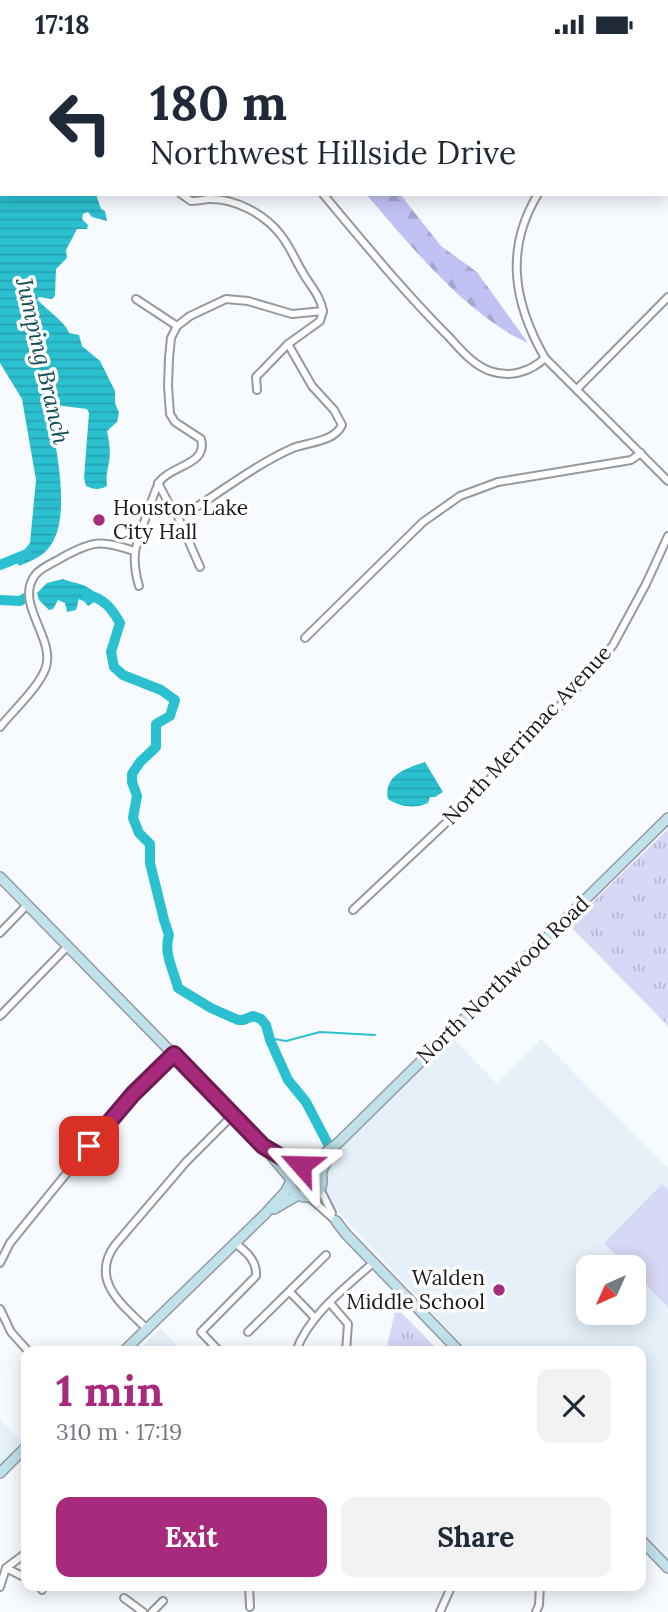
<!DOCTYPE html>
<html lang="en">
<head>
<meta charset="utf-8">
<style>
  :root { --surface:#fff; --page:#f2f2f3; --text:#1f2937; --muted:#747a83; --accent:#a72a7c }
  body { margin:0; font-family:Lora,serif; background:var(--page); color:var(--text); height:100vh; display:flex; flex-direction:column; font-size:26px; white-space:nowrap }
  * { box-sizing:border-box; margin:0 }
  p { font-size:23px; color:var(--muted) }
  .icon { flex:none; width:38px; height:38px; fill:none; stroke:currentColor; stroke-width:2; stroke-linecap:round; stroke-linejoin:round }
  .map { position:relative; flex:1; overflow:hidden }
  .panel { position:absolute; left:21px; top:1297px; width:625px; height:245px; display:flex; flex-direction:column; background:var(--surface); border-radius:14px; box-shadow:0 4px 18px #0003 }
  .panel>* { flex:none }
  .hud { position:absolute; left:0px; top:0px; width:668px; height:147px; box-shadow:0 4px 18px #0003; background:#fff; color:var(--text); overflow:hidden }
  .needle { width:46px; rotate:225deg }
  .fabs { position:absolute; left:576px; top:1206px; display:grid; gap:14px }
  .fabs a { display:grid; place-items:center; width:70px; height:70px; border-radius:14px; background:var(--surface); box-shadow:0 4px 18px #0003; font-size:35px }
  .pin { position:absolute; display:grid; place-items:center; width:60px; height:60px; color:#fff; margin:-30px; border-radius:14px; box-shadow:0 4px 10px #0006 }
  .me { position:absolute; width:77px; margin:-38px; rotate:295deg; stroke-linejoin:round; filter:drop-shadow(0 0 5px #0008) }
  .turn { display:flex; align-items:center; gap:24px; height:147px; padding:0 35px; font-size:32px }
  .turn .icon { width:91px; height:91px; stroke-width:2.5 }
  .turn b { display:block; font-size:49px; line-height:60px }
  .round { display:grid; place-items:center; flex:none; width:74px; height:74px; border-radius:14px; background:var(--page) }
  .head { display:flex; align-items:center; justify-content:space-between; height:119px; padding:0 35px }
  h1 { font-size:42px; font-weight:700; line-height:52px; color:var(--accent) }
  .primary-button { display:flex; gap:14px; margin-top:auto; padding:14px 35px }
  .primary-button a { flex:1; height:80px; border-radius:14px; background:var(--accent); color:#fff; font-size:28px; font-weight:700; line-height:80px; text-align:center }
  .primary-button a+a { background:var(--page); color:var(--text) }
  .status { display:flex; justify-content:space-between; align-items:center; height:49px; padding:0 35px; background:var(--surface); direction:ltr }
  .status svg { height:19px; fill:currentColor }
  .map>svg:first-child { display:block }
  .built { fill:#e5f0f9; fill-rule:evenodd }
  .forest { fill:url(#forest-firs) }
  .park { fill:url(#park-tufts) }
  .pitch { fill:#d7d7f6 }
  .water { fill:url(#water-rules) }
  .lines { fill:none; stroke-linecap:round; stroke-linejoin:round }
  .stream { stroke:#2bc0d0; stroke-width:2 }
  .river { stroke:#2bc0d0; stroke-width:10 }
  .street-casing { stroke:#959a9e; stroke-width:10 }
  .secondary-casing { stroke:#959a9e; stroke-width:12 }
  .street { stroke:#fff; stroke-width:6 }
  .secondary { stroke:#c1e1ec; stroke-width:9 }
  .route-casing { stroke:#6d1b51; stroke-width:18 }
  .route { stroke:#a72a7c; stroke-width:12 }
  .poi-dot { fill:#a72a7c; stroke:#fff; stroke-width:2.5 }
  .labels { text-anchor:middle; stroke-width:7; stroke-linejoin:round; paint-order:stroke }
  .poi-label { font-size:21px; fill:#191a1c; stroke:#fff; text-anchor:start }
  .street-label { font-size:21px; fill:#191a1c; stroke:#fff }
  .water-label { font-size:23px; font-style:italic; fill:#104c53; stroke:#fff }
</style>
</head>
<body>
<div class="status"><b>17:18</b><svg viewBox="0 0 49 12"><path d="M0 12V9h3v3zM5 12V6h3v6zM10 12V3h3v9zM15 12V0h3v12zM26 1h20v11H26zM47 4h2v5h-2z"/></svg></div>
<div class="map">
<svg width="668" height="1563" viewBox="0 0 668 1563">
  <defs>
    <pattern id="forest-firs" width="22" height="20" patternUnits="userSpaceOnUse" patternTransform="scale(1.75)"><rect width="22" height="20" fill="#c2c1f4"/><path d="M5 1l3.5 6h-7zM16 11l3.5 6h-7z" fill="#a6a5d1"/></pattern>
    <pattern id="park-tufts" width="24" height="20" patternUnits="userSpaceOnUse" patternTransform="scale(1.75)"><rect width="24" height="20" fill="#d7d7f6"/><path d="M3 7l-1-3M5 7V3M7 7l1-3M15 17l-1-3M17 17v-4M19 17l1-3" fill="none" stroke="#b8b8d2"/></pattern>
    <pattern id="water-rules" width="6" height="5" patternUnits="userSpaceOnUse" patternTransform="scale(1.75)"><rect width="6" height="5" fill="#2bc0d0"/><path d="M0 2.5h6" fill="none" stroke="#26a4b2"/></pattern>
  </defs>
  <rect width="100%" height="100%" fill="#f7fbff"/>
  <!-- built -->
  <g class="built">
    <path d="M 448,984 L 497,1035 L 541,990 L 668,1120 L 668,1516 L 641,1486 L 640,1302 L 468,1302 L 309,1132 ZM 588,1218 L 634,1218 L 634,1264 L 588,1264 Z"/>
    <polygon points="161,1279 182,1302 138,1302"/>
    <polygon points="0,1370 24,1395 0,1420"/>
  </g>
  <!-- forest -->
  <path class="forest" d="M 366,145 L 400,145 L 441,197 L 477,223 L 528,294 C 467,267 409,195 366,145 Z"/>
  <!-- park -->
  <g class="park">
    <polygon points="668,780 668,977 569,876"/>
    <polygon points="396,1258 439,1302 386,1302"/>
  </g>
  <!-- pitch -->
  <polygon class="pitch" points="662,1135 668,1141 668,1258 634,1223 634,1218 628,1218 604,1194"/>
  <!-- water -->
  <g class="water">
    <path d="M 0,0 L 26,0 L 2,2 L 2,145 L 96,145 L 101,160 L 105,162 L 107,172 L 92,168 L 88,163 L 83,165 L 82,170 L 88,176 L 87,180 L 77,180 L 66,201 L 67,209 L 56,220 L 55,247 L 52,250 L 39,248 L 37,250 C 47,262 65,272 69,284 L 79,286 L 82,297 L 100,312 L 115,342 L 115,354 L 119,364 L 117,373 L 107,382 C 109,392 111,402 109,413 C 107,423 106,427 107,437 C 100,441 94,441 86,437 L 84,429 L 89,364 L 87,360 L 55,356 L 51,358 L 50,362 C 55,398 74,472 47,501 C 40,509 28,513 19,517 L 14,507 L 24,501 L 30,494 L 36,431 L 22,350 L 0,314 Z"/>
    <path d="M 63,530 C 76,535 92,535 99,550 L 88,557 L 85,553 L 79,550 L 76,561 L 67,563 L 65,554 L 58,551 L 53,560 L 49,561 L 39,551 L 37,544 L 47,534 Z"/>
    <path d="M 425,713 L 443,743 L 435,748 L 430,748 L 428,754 C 415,760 400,758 388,750 C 383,726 407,719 425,713 Z"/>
  </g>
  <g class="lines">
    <!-- stream -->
    <polyline class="stream" points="269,989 286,992 320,983 375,986"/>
    <!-- river -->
    <g class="river">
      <polyline points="0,516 27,505"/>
      <path d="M 87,546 C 104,549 112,560 120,574 L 111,603 L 114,618 L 123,626 L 161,641 L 175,651 L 170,667 L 156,675 L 156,698 L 140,713 L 132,725 L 132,733 L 137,747 L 133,769 L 139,784 L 150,795 L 150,814 L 164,871 L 169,886 C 163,904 174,922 178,939 L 211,959 L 238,971 L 243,971 L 253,967 L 261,970 L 266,976 L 270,991 L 288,1031 L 306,1053 L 329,1097"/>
      <polyline points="0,551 20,552 25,549"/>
    </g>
    <defs>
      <g id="street">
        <polyline points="191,0 193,2"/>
        <polyline points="658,0 659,2"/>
        <polyline points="34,2 34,0"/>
        <polyline points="289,2 292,0"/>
        <polyline points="667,17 668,19"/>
        <polyline points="667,43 668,43"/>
        <path d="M 181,145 L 191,152 C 197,152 202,151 208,150 C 235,149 264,165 280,185 C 290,197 295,211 303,224 C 311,238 320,246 323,262"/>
        <path d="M 323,145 C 364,194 404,243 449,288 C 461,301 473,316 490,322 C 510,329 530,323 545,309"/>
        <path d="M 538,145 C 504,201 514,255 545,309 L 668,432"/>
        <polyline points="136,250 177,277"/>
        <polyline points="577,340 668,248"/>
        <polyline points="257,341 256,328 288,295"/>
        <polyline points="158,434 168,453 175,461 200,518"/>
        <path d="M 175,461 L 186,462 L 198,457 C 229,437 259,414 293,399 C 309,393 334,393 342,376 L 334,361 L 312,337 L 288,295 L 320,272 L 323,262"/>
        <path d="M 139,537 C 136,527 134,515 135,504 C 135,498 156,437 160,432 C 172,416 208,416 201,390 L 175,373 L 170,365 L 168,337 L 169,309 L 171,289 L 177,277 L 190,267 L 226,250 L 248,252 L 292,265 L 323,262"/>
        <polyline points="305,589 423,473 460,447 498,433 631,411 641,404"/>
        <path d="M 0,678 C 13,662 40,637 46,618 C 55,588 13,553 36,525 C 42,518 55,513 63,508 C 94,491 101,491 134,502"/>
        <polyline points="353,861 465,756 590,625 613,596 646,535 668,487"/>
        <polyline points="0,884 27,856"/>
        <polyline points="0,967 67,898"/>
        <polyline points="320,1140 332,1164"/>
        <polyline points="309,1148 336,1172"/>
        <path d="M 0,1214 L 10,1194 C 63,1129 114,1063 174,1005"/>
        <polyline points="290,1243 315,1269"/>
        <polyline points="330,1254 348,1275 346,1302"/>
        <polyline points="0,1260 11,1283 28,1302"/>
        <path d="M 147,1280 C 123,1256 89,1232 115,1196 L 186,1113 L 233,1066"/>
        <polyline points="248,1283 326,1206"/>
        <path d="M 219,1302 L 201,1283 L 256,1227 C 257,1212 247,1203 235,1194"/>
        <path d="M 296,1302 C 309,1266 345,1239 373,1214"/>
        <polyline points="6,1519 26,1529"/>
        <polyline points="38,1536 42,1541"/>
        <polyline points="249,1536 250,1558"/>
        <polyline points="0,1538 6,1519 26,1504"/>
        <polyline points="124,1549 143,1563"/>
        <polyline points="152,1563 163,1552"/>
        <polyline points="440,1563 452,1536"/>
        <polyline points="536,1563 539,1556 540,1536"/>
      </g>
      <g id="secondary">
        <polyline points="0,828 263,1097 290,1129"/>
        <circle cx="306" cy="1132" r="16"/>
        <polyline points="310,1116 338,1094 668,769"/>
        <polyline points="321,1126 323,1119 334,1100"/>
        <polyline points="274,1160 298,1146"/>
        <polyline points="336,1172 346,1185 459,1302"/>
        <polyline points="124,1302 264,1166 286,1142 290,1134"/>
        <polyline points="0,1424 26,1398"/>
        <polyline points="640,1490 668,1519"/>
      </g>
    </defs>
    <!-- street casing -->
    <use href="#street" class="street-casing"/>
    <!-- secondary casing -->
    <use href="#secondary" class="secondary-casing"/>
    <!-- street -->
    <use href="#street" class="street"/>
    <!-- secondary -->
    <use href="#secondary" class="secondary"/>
  </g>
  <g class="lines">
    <defs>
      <polyline id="route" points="89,1097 133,1045 174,1005 263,1097 298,1118 301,1116"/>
    </defs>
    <!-- route casing -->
    <use href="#route" class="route-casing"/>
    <!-- route -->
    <use href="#route" class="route"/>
  </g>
  <!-- markers -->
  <g class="poi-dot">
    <circle cx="99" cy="471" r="7"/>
    <circle cx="499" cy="1241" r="7"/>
  </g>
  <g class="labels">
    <!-- poi labels -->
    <g class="poi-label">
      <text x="113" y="466">Houston Lake<tspan x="113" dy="24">City Hall</tspan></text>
      <text x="485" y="1236" text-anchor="end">Walden<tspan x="485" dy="24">Middle School</tspan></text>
    </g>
    <!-- street labels -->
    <g class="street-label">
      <text transform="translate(527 686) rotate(-47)" y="7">North Merrimac Avenue</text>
      <text transform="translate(503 931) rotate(-44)" y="7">North Northwood Road</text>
    </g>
    <!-- water labels -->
    <g class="water-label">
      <text transform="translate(43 312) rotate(77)" y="8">Jumping Branch</text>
    </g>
  </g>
</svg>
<div class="fabs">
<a><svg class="needle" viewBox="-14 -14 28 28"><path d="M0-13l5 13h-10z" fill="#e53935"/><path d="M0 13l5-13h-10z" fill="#747a83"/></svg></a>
</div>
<div class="pin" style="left:89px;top:1097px;background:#d93025"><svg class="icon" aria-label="arrive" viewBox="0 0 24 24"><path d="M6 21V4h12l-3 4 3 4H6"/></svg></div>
<svg class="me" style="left:301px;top:1116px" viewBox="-20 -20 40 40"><path d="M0-17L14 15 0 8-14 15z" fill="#a72a7c" stroke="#fff" stroke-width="4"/></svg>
<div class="hud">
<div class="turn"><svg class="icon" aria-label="left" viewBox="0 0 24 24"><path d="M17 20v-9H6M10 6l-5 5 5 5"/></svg><div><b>180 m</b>Northwest Hillside Drive</div></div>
</div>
<section class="panel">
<div class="head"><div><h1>1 min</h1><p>310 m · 17:19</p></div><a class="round"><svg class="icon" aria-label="close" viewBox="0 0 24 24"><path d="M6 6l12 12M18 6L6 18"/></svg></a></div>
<div class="primary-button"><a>Exit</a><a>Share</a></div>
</section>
</div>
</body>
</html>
